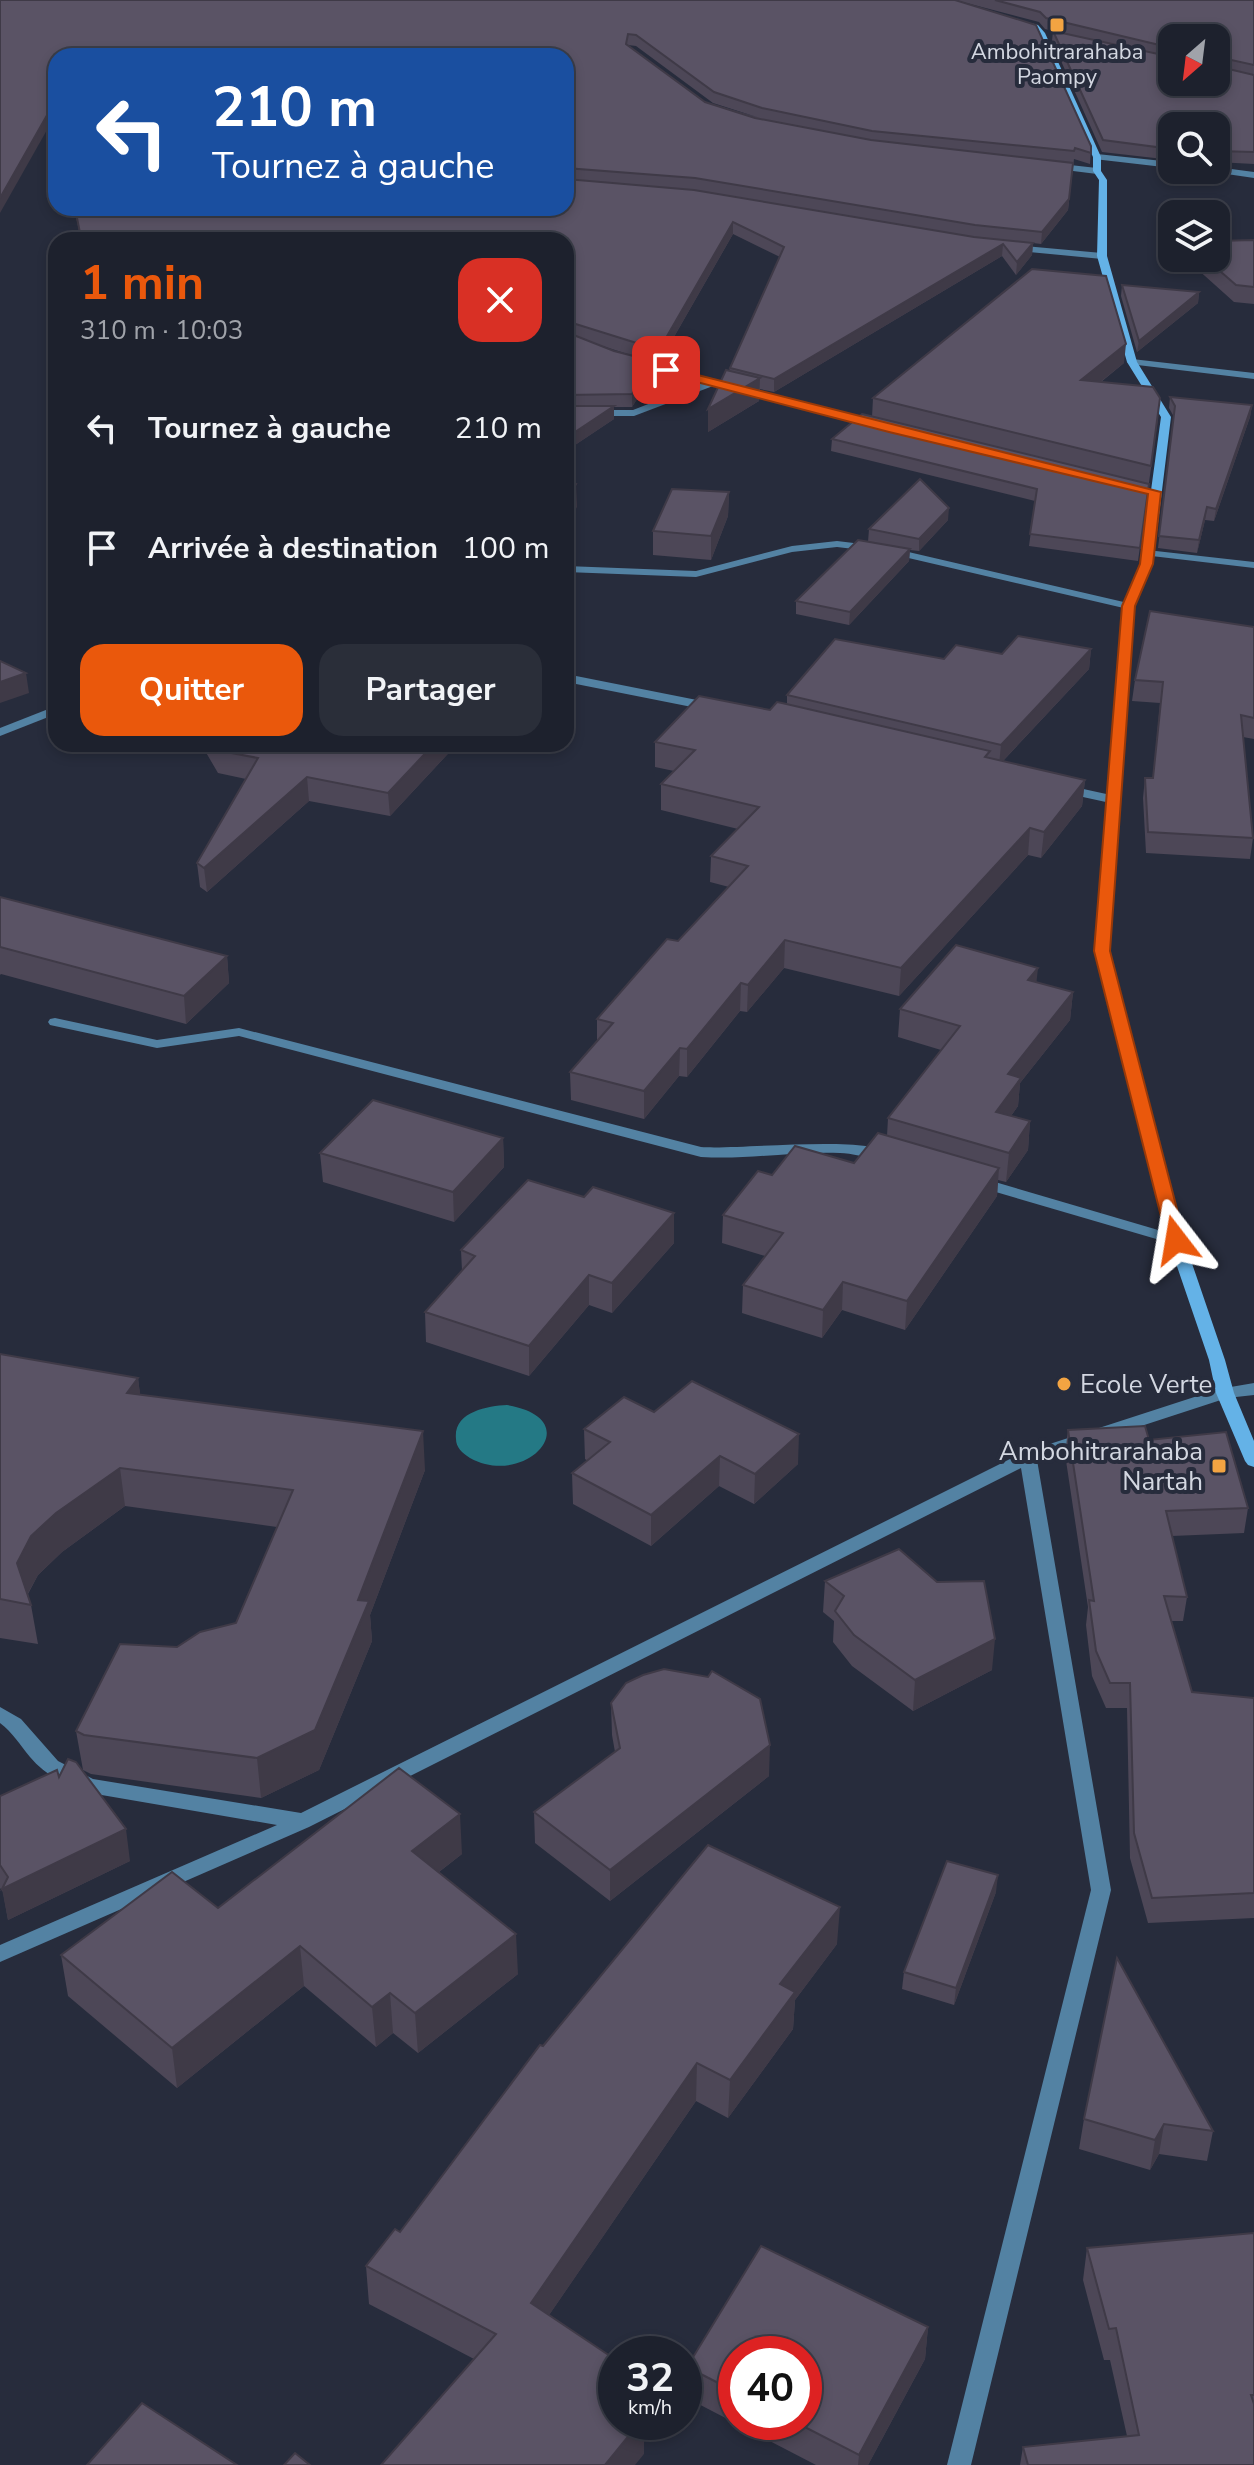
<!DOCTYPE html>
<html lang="fr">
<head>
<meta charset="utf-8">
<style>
  :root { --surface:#1d212d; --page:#2a2e39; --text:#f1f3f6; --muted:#a0a3aa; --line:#3b3e49; --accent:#ea580c }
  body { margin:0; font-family:"Nunito Sans",sans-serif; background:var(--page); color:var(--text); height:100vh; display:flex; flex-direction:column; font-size:30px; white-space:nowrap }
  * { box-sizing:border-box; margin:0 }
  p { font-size:26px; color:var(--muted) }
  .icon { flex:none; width:44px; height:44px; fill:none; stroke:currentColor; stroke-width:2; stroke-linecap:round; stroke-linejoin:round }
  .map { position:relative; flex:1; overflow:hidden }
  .sheet { position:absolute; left:48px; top:232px; width:526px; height:520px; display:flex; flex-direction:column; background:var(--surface); border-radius:24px; box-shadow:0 4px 12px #0003,0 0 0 2px var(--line) }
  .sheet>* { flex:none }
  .banner { position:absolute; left:48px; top:48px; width:526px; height:168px; border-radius:24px; box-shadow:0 4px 12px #0003,0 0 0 2px var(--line); background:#1a4fa0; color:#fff; overflow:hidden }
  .needle { width:52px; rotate:208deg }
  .fabs { position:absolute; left:1158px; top:24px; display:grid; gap:16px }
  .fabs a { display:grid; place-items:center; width:72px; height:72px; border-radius:16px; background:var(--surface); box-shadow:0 4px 12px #0003,0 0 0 2px var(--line); font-size:40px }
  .speed { position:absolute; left:598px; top:2336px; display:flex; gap:16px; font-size:40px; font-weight:700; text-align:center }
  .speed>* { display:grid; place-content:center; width:104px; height:104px; border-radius:50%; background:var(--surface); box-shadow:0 4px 12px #0003,0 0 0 2px var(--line); line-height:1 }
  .speed small { font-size:20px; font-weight:400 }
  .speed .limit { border:12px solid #d22; background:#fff; color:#111 }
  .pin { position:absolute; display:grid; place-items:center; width:68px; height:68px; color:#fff; margin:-34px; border-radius:16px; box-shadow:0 4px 12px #0006 }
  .me { position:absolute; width:88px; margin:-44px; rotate:346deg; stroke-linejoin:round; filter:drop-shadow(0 0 6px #0008) }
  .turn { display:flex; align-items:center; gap:28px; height:168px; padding:0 32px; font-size:36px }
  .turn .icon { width:104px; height:104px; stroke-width:2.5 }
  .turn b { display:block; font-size:56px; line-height:68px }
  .round { display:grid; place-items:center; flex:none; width:84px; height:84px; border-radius:24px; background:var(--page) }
  .summary { display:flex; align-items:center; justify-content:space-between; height:136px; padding:0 32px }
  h1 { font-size:48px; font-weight:700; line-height:60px; color:var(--accent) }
  .action { display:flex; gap:16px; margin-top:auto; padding:16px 32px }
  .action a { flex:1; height:92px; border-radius:24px; background:var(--accent); color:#fff; font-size:32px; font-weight:700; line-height:92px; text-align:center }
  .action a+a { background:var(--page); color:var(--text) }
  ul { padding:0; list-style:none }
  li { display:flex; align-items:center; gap:24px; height:120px; padding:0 32px }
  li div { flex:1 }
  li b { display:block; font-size:30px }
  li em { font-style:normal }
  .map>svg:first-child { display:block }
  .water { fill:#247985 }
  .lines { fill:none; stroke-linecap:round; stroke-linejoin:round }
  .street { fill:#5382a3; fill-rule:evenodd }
  .secondary { fill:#64b2e7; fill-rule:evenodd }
  .wall { fill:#4d4757; fill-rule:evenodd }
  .shaded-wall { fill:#3f3a47 }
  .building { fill:#5a5365; stroke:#3f3a47; stroke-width:2 }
  .route { fill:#ea580c; stroke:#983908; stroke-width:2 }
  .poi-dot { fill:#f3a442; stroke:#272c3c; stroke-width:3 }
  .labels { text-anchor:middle; stroke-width:8; stroke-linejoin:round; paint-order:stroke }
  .far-poi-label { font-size:22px; fill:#d3d7e1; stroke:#272c3c }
  .poi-label { font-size:26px; fill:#d3d7e1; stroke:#272c3c; text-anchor:start }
</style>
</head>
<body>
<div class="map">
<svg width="1254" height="2465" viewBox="0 0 1254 2465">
  <rect width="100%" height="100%" fill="#272c3c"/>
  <!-- water -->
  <path class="water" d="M 507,1405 C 590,1419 526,1489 470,1458 C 462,1453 456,1447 456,1439 C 453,1412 487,1406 507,1405 Z"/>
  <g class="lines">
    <!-- street -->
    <g class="street">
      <polygon points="1097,154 1172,162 1172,168 1094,159 1093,157"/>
      <polygon points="1052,163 1097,168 1101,171 1097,174 1049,168 1048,166"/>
      <polygon points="1216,167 1254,172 1254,178 1213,172 1212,170 1216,170"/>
      <polygon points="1012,245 1102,253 1107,256 1102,259 1009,250 1007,248"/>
      <polygon points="632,359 881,423 882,425 877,428 713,386 634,416 566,416 566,410 633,410 702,383 629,364 627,362"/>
      <polygon points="1132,359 1254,373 1254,379 1129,364 1127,362"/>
      <polygon points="837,541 887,547 1128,603 1134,606 1128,609 887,553 837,547 792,552 696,577 566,572 566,566 696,571 792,546"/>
      <polygon points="1147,550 1254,562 1254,568 1143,555 1141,553"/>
      <polygon points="566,674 712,703 718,707 712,711 566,682"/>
      <polygon points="56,706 56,714 0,736 0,728"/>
      <polygon points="1065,785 1120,797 1121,800 1115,804 1060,792 1060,786"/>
      <path d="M 55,1018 L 157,1040 L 239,1028 L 701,1147 C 741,1150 870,1134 895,1155 C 884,1164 855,1153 840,1153 C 794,1151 748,1160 701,1157 L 239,1036 L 157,1048 L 50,1025 L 48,1022 L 50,1019 Z"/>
      <polygon points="978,1177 1182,1237 1184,1240 1182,1243 1170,1243 972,1185 970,1182"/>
      <path d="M 1254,1383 L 1254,1395 L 1227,1398 L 1037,1460 L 1111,1890 L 971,2465 L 947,2465 L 1091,1890 L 1021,1468 L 309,1827 L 0,1962 L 0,1945 L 277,1825 L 90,1793 C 68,1787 45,1775 30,1757 C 20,1745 13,1733 0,1723 L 0,1707 L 21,1719 L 58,1761 L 93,1779 L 301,1813 L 1022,1453 L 1219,1389 Z"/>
    </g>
    <!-- secondary -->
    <polygon class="secondary" points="1019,20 1038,25 1045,33 1101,157 1101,171 1107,180 1107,256 1137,362 1171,417 1153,564 1134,606 1109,951 1184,1240 1225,1360 1234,1393 1254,1441 1254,1467 1248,1465 1245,1461 1216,1393 1209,1360 1168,1240 1095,951 1122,606 1141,564 1161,417 1127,362 1097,256 1099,180 1093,171 1093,157 1038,34 1032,29 1016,24"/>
  </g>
  <!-- wall -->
  <g class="wall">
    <path d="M 0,0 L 1254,0 L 1254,164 L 1216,162 L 1216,126 L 1172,126 L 1172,160 L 1102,152 L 1052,41 L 1053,31 L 1045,29 L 1039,22 L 955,0 L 1091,146 L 1090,164 L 1074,159 L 1068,210 L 1041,244 L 1033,243 L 1032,255 L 1016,275 L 1002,256 L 774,392 L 760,389 L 759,401 L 708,432 L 730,368 L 780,257 L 733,234 L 659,363 L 653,362 L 653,374 L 632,407 L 614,407 L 614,419 L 566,451 L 566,240 L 81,240 L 74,208 L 566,208 L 566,56 L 56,56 L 56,116 ZM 1172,38 L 1216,82 L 1172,82 ZM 628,45 L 636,46 L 713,103 L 760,118 L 705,102 ZM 590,342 L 640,358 L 614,351 Z"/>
    <polygon points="1254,240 1254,304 1234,302 1186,259 1216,258"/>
    <polygon points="1122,285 1199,292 1198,303 1137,352 1121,296"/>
    <polygon points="1124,363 1101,382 1158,418 1138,561 1029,546 1035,501 831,451 832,439 872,417 873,398"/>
    <polygon points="1170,397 1252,405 1250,417 1214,521 1205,520 1197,553 1158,548 1174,417 1169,408"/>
    <polygon points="729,492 728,516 711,560 653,555 653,531"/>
    <polygon points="948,520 919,551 910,550 909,561 849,625 796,614 796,601 868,542 869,529"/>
    <polygon points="1254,627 1254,739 1243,737 1253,838 1250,859 1146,853 1143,798 1145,778 1153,778 1160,703 1132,701 1135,680"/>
    <polygon points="1091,649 1089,669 1003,761 1085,780 1082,806 1041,858 1028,855 899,996 784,968 747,1012 740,1011 687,1077 679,1076 644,1119 571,1100 570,1072 597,1041 597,1019 678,941 729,887 710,882 711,856 738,829 661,810 661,784 674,771 655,767 655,742 770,710 787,704 787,695 944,659 1002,654"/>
    <polygon points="201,744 457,744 390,816 309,801 207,892 200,887 197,863 246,779 218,773"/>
    <polygon points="0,897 227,956 229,983 186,1024 1,974 0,975"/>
    <polygon points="1036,982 1073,992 1070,1020 1020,1083 1018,1106 1011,1116 1030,1121 1028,1150 1006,1182 998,1180 997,1196 905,1330 842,1310 822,1338 742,1313 743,1285 765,1256 722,1243 723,1215 772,1175 854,1163 887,1136 888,1118 941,1050 898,1037 900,1009"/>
    <polygon points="503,1138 504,1167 454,1222 323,1182 320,1153"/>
    <polygon points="584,1197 674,1213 674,1243 612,1313 589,1305 529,1376 426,1342 425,1312 462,1271 461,1250"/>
    <polygon points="0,1354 138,1378 140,1395 425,1470 370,1615 372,1641 319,1770 261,1798 91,1774 83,1770 76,1731 177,1647 236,1623 277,1527 125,1506 62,1552 38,1575 28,1594 31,1605 38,1644 0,1638"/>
    <polygon points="654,1412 798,1464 754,1504 719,1486 651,1546 573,1504 572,1473 588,1461 585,1459 584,1429"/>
    <polygon points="1068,1430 1149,1440 1248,1508 1244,1533 1172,1536 1187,1597 1183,1621 1171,1621 1192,1692 1254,1698 1254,1918 1148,1923 1130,1858 1127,1708 1106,1708 1092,1676 1086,1625 1088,1607 1065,1454"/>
    <polygon points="825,1581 992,1670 913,1711 852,1666 833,1642 834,1621 823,1612"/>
    <polygon points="611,1703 769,1776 610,1901 535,1843 534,1812 615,1752 612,1735"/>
    <polygon points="59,1777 130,1861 8,1920 3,1892 0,1888 0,1796"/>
    <polygon points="462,1854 439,1872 518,1974 418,2053 393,2033 376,2047 304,1986 177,2088 68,1996 61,1955 218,1908"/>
    <polygon points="996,1892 954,2005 902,1989 904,1972"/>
    <polygon points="837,1944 795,2000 793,2029 728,2118 696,2101 549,2315 616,2422 644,2454 474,2359 369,2304 366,2266 400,2232 543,2046"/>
    <polygon points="1117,1958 1213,2131 1207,2161 1159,2154 1150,2170 1079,2149 1084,2119"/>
    <polygon points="1254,2233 1254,2465 1020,2465 1023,2447 1127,2436 1110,2360 1104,2360 1083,2280 1087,2248"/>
    <path d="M 761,2246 L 928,2327 L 925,2359 L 868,2465 L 816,2465 L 687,2398 L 687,2367 ZM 736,2354 L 804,2354 L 804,2422 L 736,2422 Z"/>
  </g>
  <!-- shaded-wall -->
  <g class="shaded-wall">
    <polygon points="54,103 56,114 0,213 0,198"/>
    <polygon points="1073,163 1068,210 1041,244 1042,232"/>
    <polygon points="733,222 733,234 659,363 659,350"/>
    <polygon points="135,234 136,240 82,240 81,238"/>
    <polygon points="1033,243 1032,255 1016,275 1017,262"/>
    <polygon points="1003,244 1002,256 774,392 774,379"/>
    <polygon points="1199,292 1198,303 1137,352 1139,341"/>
    <polygon points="1126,344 1124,363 1079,399 1081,380"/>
    <polygon points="653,361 653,374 632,407 632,394"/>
    <polygon points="760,378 759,401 708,432 708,409"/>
    <polygon points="1252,405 1250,417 1214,521 1216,509"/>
    <polygon points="614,406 614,419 566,451 566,438"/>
    <polygon points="576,484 577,507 566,526 566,502"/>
    <polygon points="729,492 728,516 711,560 711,536"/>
    <polygon points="1207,507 1205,520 1197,553 1199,540"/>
    <polygon points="949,508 948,520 919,551 919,539"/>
    <polygon points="910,549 909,561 849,625 850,612"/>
    <polygon points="1091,649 1089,669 999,765 1001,745"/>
    <polygon points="26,673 29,693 0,703 0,682"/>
    <polygon points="434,744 457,744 390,816 388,793"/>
    <polygon points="307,777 309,801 207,892 204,868"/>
    <polygon points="1085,780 1082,806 1041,858 1044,832"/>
    <polygon points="1030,828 1028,855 899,996 901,968"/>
    <polygon points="785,940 784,968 747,1012 748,985"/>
    <polygon points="227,956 229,983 186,1024 184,996"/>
    <polygon points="1038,968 1035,996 1028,980"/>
    <polygon points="741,983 740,1011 687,1077 687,1049"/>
    <polygon points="1073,992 1070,1020 1020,1083 1018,1106 993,1141 996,1112 1008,1074"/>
    <polygon points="680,1048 679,1076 644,1119 644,1091"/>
    <polygon points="1030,1121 1028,1150 1006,1182 1009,1153"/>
    <polygon points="503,1138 504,1167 454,1222 453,1192"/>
    <polygon points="999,1168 997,1196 905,1330 907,1301"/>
    <polygon points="674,1213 674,1243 612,1313 612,1283"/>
    <polygon points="589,1275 589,1305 529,1376 529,1346"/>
    <polygon points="843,1282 842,1310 822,1338 823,1310"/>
    <polygon points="138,1378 143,1416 127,1393"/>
    <polygon points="423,1431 425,1470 370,1615 372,1641 319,1770 261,1798 257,1758 358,1600"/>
    <polygon points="799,1434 798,1464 754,1504 755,1474"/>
    <polygon points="720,1456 719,1486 651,1546 651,1515"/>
    <polygon points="120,1468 125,1506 62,1552 38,1575 23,1602 17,1563 31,1536 56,1513"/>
    <polygon points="995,1639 992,1670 913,1711 915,1680"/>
    <polygon points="770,1745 769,1776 610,1901 610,1870"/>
    <polygon points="460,1814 462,1854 414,1891 412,1851"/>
    <polygon points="126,1829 130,1861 8,1920 2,1889"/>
    <polygon points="998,1875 996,1892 954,2005 956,1988"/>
    <polygon points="840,1907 837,1944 795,2000 793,2029 728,2118 730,2080 780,1984"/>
    <polygon points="516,1934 518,1974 418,2053 415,2013"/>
    <polygon points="300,1946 304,1986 177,2088 172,2048"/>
    <polygon points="390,1993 393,2033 376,2047 372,2007"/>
    <polygon points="697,2063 696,2101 532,2340 531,2303"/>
    <polygon points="1164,2124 1159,2154 1150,2170 1155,2140"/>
    <polygon points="928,2327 925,2359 868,2465 858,2465 859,2455"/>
    <polygon points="616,2363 616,2400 601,2387"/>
    <polygon points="640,2422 644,2422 644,2454 635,2465 605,2465"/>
  </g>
  <!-- building -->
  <g class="building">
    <polygon points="0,0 955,0 1036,25 1091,146 1091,153 1075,148 1074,151 872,131 762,108 714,92 636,35 628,34 626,44 705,102 755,118 871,140 1073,163 1069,199 1042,232 975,225 695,178 566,168 566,56 56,56 56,111 54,103 0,198"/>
    <polygon points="995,0 1254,0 1254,65 1218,57 1216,59 1216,38 1172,38 1172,48 1046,18 1040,12"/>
    <polygon points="1053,31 1172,57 1172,82 1216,82 1216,66 1254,75 1254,152 1216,151 1216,126 1172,126 1172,149 1103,140"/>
    <polygon points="566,179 694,190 974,237 1033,243 1017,262 1003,244 774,379 730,368 784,247 733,222 659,350 566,321 566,240 135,240 135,234 81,238 75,208 566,208"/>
    <polygon points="1254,240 1254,287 1236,285 1205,258 1216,258 1216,241"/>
    <polygon points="1032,269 1106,276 1126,344 1081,380 1153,387 1160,398 1151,466 873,398"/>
    <polygon points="1122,285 1199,292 1139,341"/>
    <polygon points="566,332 614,351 653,361 632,394 566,395"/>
    <polygon points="726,370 760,378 708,409"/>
    <polygon points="1170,397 1252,405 1216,509 1207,507 1199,540 1159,536 1175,406"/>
    <polygon points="566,406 614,406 566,438"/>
    <polygon points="862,414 1149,484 1140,548 1030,534 1037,489 832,439"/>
    <polygon points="920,479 949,508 919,539 869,529"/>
    <polygon points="566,483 576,484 566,502"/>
    <polygon points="672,489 729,492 711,536 653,531"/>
    <polygon points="858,540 910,549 850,612 796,601"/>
    <polygon points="1150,611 1254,627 1254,718 1241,715 1253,838 1148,832 1145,778 1153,778 1163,682 1135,680"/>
    <polygon points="1018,636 1091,649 1001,745 787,695 835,639 944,659 956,645 1002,654"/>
    <polygon points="0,661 26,673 0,682"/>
    <polygon points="699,696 770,710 777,702 782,703 990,751 985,757 1085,780 1044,832 1030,828 901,968 785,940 748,985 741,983 687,1049 680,1048 644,1091 570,1072 613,1023 597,1019 667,939 678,941 748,866 711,856 759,807 661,784 695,750 655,742"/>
    <polygon points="212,744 434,744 388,793 307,777 204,868 197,863 258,758 216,750"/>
    <polygon points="0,897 227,956 184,996 0,947"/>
    <polygon points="956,945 1038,968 1028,980 1073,992 1008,1074 1021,1078 996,1112 1030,1121 1009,1153 888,1118 960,1026 900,1009"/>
    <polygon points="373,1100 503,1138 453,1192 320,1153"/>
    <polygon points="878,1133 999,1168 907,1301 843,1282 823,1310 743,1285 783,1233 723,1215 758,1171 772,1175 795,1146 854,1163"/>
    <polygon points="528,1180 584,1197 593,1187 674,1213 612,1283 589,1275 529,1346 425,1312 475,1256 461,1250"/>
    <polygon points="0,1354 138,1378 127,1393 423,1431 358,1600 369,1601 315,1730 257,1758 84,1735 76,1731 120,1644 177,1647 200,1632 236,1623 293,1490 120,1468 56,1513 31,1536 17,1563 31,1605 0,1599"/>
    <polygon points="692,1381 799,1434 755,1474 720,1456 651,1515 572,1473 610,1442 584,1429 624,1397 654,1412"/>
    <polygon points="1145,1426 1149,1440 1226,1432 1248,1508 1166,1511 1187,1597 1164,1596 1192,1692 1254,1698 1254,1893 1152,1898 1134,1833 1130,1683 1110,1683 1096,1651 1089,1600 1094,1601 1068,1430"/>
    <polygon points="899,1549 937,1582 984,1581 995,1639 915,1680 854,1635 835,1611 844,1596 825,1581"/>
    <polygon points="664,1669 708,1677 712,1671 760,1699 770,1745 610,1870 534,1812 620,1748 611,1703 626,1683 643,1675"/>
    <polygon points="68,1759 76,1762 126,1829 2,1889 8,1877 0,1865 0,1796 57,1770 59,1777"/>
    <polygon points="399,1768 460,1814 412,1851 516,1934 415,2013 390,1993 372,2007 300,1946 172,2048 61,1955 172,1872 218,1908"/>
    <polygon points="708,1845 840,1907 780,1984 795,1992 730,2080 697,2063 531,2303 616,2360 616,2363 601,2387 616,2398 616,2422 640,2422 605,2465 381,2465 496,2334 366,2266 395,2229 400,2232 540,2045 543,2046"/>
    <polygon points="947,1861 998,1875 956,1988 904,1972"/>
    <polygon points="1117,1958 1213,2131 1164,2124 1155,2140 1084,2119"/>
    <polygon points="1254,2233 1254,2395 1251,2395 1254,2404 1254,2465 1028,2465 1023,2447 1139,2435 1116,2328 1109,2329 1087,2248"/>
    <polygon points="761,2246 928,2327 859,2455 795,2422 804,2422 804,2354 736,2354 736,2392 687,2367"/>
    <polygon points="142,2403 237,2465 87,2465"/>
    <polygon points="295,2453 310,2465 284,2465"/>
  </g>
  <!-- route -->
  <polygon class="route" points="666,367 1161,492 1153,564 1135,606 1110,951 1185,1240 1183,1244 1170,1244 1167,1240 1094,951 1122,606 1140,564 1148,494 889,432 662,373 662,368"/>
  <!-- markers -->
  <g class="poi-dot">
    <rect x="1049" y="17" width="16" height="16" rx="4"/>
    <circle cx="1064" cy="1384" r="8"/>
    <rect x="1211" y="1458" width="16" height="16" rx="4"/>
  </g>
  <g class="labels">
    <!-- far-poi labels -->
    <g class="far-poi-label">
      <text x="1057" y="59">Ambohitrarahaba<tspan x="1057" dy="25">Paompy</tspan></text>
    </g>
    <!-- poi labels -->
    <g class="poi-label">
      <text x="1080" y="1393">Ecole Verte</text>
      <text x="1203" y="1460" text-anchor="end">Ambohitrarahaba<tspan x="1203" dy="30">Nartah</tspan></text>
    </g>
  </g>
</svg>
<div class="fabs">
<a><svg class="needle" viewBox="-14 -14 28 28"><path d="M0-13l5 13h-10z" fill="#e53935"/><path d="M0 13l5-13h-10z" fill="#a0a3aa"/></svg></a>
<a><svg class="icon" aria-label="search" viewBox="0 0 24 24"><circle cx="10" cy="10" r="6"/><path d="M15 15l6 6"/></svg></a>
<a><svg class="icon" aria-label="layers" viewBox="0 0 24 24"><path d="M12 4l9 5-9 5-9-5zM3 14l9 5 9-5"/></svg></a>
</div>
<div class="speed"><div>32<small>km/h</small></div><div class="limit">40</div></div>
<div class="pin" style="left:666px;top:370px;background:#d93025"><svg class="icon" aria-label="arrive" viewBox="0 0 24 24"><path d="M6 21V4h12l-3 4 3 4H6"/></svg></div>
<svg class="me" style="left:1176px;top:1240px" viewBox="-20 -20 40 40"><path d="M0-17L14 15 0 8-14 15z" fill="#ea580c" stroke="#fff" stroke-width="4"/></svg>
<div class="banner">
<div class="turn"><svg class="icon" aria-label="left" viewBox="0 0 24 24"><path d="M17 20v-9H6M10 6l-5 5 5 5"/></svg><div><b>210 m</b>Tournez à gauche</div></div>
</div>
<section class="sheet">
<div class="summary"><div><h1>1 min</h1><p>310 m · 10:03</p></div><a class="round" style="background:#d93025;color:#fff"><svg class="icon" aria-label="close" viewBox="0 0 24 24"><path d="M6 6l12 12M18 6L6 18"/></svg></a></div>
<ul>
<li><svg class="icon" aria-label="left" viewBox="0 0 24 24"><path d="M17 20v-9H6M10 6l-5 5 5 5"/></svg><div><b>Tournez à gauche</b></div><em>210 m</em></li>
<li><svg class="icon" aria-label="arrive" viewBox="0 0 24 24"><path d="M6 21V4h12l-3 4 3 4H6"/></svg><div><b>Arrivée à destination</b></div><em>100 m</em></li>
</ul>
<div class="action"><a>Quitter</a><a>Partager</a></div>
</section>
</div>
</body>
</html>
